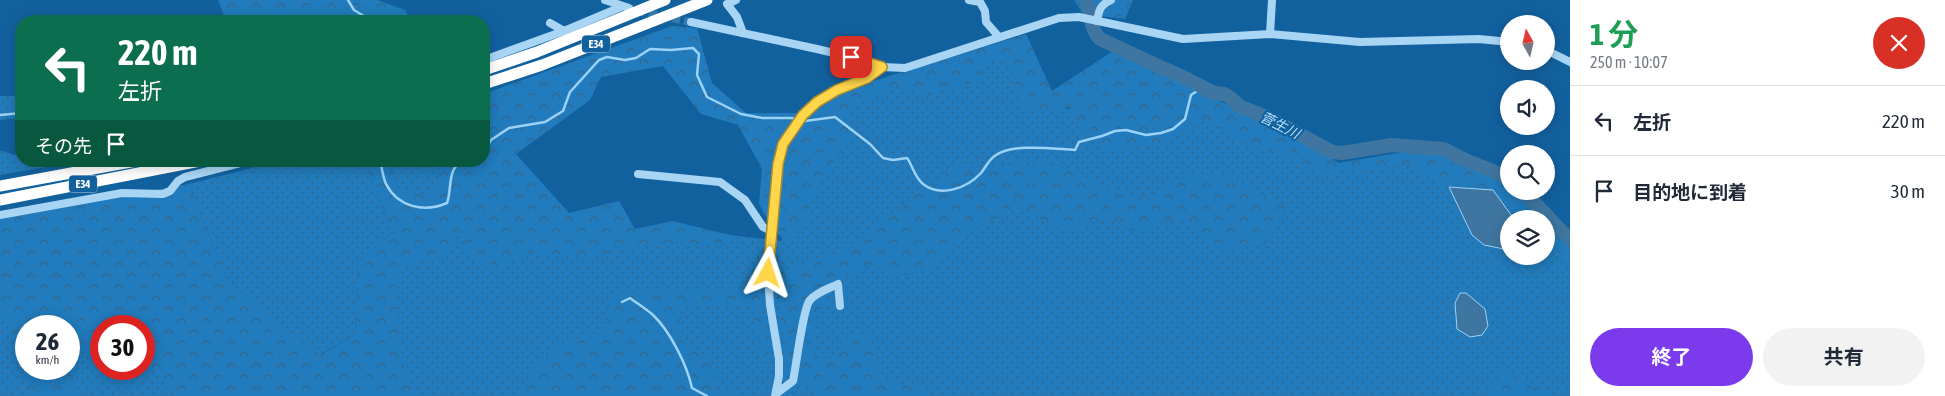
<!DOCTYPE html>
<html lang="ja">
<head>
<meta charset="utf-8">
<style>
  :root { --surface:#fff; --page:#f2f2f3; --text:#1f2937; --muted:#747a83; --line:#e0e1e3; --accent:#7c3aed }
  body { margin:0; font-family:"Asap Condensed","Noto Sans JP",sans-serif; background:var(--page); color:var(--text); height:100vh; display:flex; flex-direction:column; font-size:19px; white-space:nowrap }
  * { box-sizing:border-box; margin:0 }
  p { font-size:16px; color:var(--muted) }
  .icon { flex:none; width:28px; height:28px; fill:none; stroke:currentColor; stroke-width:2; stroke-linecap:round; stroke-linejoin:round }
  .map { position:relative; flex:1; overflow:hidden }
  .drawer { display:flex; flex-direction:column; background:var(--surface); width:375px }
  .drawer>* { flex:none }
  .banner { position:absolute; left:15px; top:15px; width:475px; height:152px; border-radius:20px; box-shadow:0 2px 12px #0003; background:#0b6e4f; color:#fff; overflow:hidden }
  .needle { width:32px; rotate:352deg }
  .buttons { position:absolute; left:1500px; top:15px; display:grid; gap:10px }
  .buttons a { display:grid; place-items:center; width:55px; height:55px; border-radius:50%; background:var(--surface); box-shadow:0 2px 12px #0003; font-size:25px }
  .speed { position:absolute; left:15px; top:315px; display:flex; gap:10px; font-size:25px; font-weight:700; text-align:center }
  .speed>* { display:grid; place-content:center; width:65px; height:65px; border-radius:50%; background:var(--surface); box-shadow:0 2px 12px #0003; line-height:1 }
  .speed small { font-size:12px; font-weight:400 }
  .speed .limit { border:8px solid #d22; background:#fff; color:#111 }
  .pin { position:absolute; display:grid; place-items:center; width:42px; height:42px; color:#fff; margin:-21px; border-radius:10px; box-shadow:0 2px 8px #0006 }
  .me { position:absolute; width:55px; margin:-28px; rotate:5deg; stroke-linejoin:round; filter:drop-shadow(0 0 4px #0008) }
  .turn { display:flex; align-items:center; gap:18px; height:105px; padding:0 20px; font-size:22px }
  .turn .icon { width:65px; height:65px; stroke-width:2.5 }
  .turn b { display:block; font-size:35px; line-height:42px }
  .then { display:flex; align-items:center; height:48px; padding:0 20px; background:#0003; gap:10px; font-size:19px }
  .round { display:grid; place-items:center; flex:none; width:52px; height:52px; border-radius:26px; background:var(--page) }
  .summary { display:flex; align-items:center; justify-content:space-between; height:85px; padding:0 20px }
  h1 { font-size:30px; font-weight:700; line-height:38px; color:#1e9e55 }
  .action { display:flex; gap:10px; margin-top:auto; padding:10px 20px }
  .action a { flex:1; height:58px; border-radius:30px; background:var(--accent); color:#fff; font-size:20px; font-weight:700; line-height:58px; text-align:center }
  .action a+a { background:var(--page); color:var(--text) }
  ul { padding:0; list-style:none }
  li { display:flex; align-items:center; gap:15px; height:70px; padding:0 20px; border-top:1px solid var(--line) }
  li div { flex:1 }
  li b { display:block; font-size:19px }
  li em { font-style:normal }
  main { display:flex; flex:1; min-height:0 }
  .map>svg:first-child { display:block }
  .grass { fill:url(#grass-dots); fill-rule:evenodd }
  .forest { fill:url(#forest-crowns); fill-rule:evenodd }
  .water { fill:#3e76a1; stroke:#9bd2f8 }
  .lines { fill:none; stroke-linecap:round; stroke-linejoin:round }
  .stream { stroke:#9bd2f8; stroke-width:2.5 }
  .river { stroke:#3e76a1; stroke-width:14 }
  .minor-tunnel { stroke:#3679ad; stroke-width:8; stroke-dasharray:8 4; stroke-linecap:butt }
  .minor { stroke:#a9d5f5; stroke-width:8 }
  .highway { stroke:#fff; stroke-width:11 }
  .route-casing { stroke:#a68a30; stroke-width:12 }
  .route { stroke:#ffd54a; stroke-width:9 }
  .labels { text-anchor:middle; stroke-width:4; stroke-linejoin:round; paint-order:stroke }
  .shield { fill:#12619f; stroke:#b8d0e2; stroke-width:1 }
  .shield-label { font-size:11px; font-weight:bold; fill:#fff }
  .water-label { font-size:14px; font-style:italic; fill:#b6defb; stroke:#12619f }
</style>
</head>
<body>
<main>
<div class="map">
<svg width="1570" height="396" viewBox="0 0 1570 396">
  <defs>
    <pattern id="grass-dots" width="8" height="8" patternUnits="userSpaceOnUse" patternTransform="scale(1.25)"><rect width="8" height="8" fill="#217bbc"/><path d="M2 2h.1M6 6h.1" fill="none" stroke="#34668a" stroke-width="1.8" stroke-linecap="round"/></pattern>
    <pattern id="forest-crowns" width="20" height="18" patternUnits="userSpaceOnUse" patternTransform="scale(1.25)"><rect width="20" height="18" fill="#217bbc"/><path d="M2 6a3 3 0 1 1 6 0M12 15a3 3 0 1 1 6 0" fill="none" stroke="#34668a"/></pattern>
  </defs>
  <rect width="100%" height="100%" fill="#12619f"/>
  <!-- grass -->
  <g class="grass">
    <path d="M 1015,44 L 1050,103 L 1161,138 L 1209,113 L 1331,170 L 1412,160 L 1498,185 L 1533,219 L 1509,219 L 1509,256 L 1546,256 L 1546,232 L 1570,255 L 1570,396 L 0,396 L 0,308 L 126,272 L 357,389 L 381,268 L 457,225 L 599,242 L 661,227 L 781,241 L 838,102 ZM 26,326 L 69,326 L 69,369 L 26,369 ZM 101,326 L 144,326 L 144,369 L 101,369 Z"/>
    <polygon points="0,96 21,96 21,118 0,120"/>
    <path d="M 0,151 C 8,150 11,157 21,155 L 21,161 L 81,161 L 0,175 Z"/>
    <polygon points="280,161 364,161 393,233 358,261 355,334 320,355 227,281 189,184"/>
    <polygon points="388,161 435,161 441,180 422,196 398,188"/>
  </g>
  <!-- forest -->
  <g class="forest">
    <polygon points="218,0 377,0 405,10 411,21 226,21"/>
    <polygon points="1074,0 1133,0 1125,19 1083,14"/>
    <path d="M 672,26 L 697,28 L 712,83 L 746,113 L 812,113 L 841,91 L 1026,34 L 1052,91 L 1113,51 L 1262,121 L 1339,163 L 1397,153 L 1439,154 L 1503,181 L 1509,187 L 1509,191 L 1513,191 L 1541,219 L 1526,219 L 1495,188 L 1438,183 L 1411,165 L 1334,173 L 1245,143 L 1205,119 L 1163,144 L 1108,150 L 1080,127 L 1069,107 L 1035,113 L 1019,101 L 1010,61 L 988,60 L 976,82 L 926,96 L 897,87 L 851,106 L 852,135 L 811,197 L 807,228 L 785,242 L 769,222 L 759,204 L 762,169 L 738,125 L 701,114 L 663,66 L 601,77 L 590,100 L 516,154 L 569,213 L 619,201 L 635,229 L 673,221 L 734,236 L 728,247 L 659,242 L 590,258 L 534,252 L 492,271 L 466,251 L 461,231 L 441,257 L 402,266 L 393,287 L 401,355 L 416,396 L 176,396 L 144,361 L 144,326 L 101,326 L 101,350 L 78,352 L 76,396 L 26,396 L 27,389 L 11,318 L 0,317 L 0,217 L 189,184 L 227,281 L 321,355 L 355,334 L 358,261 L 393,233 L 364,161 L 388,161 L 398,188 L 422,195 L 441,180 L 435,161 L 484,161 L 484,94 ZM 26,326 L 69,326 L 69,369 L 26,369 Z"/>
    <polygon points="1049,160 1112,190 1155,197 1180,177 1228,175 1289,208 1266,243 1221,252 1180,218 1137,232 1105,217 1067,232 1017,207 957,238 932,269 897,276 871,265 831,282 832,295 813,319 816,358 834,358 844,339 869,334 881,376 906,386 926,384 924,396 822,396 787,373 776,276 855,243 952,167"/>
    <polygon points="1546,224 1570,247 1570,264 1546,240"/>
    <polygon points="758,285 770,361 766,374 751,306 680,306 683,345 711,358 717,389 745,396 516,396 551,346 600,333 615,294"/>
    <polygon points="1501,370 1550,396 1485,396"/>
  </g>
  <!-- water -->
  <g class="water">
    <polygon points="1449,187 1493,190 1514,219 1509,219 1509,250 1484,245 1472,235"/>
    <polygon points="1460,293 1466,293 1485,309 1488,326 1482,335 1470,337 1457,329 1455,303"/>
  </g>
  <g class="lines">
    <!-- stream -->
    <g class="stream">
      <polyline points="348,0 354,10 372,21"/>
      <polyline points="0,115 21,113"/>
      <path d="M 484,152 L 491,140 L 509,128 L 545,122 L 563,111 L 570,92 L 599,60 L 607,57 L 625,60 L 636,58 L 650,49 L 671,50 L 693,48 L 699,54 L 697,75 L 707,97 L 741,114 L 762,118 L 791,118 L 805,121 L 835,117 L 870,144 L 883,158 L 893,160 L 907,158 C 912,164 914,177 923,184 C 941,198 967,188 981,173 C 986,167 989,159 996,155 C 1014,143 1054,149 1075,150 L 1079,142 L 1102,136 L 1115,131 L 1126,130 L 1146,135 L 1161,133 L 1173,129 L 1185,119 L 1191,95 L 1203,87"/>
      <path d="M 380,161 C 382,168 383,177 386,184 C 398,207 424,213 447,203 C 452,190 447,167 463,161"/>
      <path d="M 622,302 L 630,298 C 638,304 646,309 653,315 C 670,331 687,365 692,388 L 707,396"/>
    </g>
    <!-- river -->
    <g class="river">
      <path d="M 1086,0 C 1092,13 1089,28 1100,39 L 1187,79 L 1214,93 L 1224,94 L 1231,98 L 1239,106 L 1271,119 L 1332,152 L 1342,153 L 1392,145 L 1443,149 C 1450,151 1454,155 1461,158 C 1476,166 1495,169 1509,180"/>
      <path d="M 1520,191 C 1540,204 1552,224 1570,239"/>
    </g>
    <!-- minor-tunnel -->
    <polyline class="minor-tunnel" points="637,11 691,22"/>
    <!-- minor -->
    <g class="minor">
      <polyline points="605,0 629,8"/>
      <polyline points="736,0 727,4 737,17 743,33"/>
      <polyline points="969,0 980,2 985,11 986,22 999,37"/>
      <path d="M 1097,21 C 1099,10 1100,5 1111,0"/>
      <polyline points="691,22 817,49 868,61 882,67 905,68 1059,18 1079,17 1183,39 1270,34 1360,42 1479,39 1509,42"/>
      <polyline points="550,23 564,31"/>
      <polyline points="1270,34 1272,0"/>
      <polyline points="1546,50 1570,62"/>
      <polyline points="484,60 564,31 621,7"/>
      <polyline points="638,174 720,182 745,200 763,227 771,231"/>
      <polyline points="0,215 122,193 163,194 170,191 178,181 185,177 248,161"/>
      <path d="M 777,393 L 793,381 C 796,367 803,308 810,300 C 817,292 830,288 838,284 L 840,306"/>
      <polyline points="775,396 779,376 779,359 770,305 768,273 778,164 783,144 803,115 817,102 837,90 867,78 882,67"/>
    </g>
    <!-- highway -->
    <g class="highway">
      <polyline points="484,70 537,52 665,0"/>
      <polyline points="484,84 542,65 707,0"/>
      <polyline points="0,186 136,161"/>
      <polyline points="0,200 200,161"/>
    </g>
  </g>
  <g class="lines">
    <defs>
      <polyline id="route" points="768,273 778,164 783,144 803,115 817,102 837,90 867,78 882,67 851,57"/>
    </defs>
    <!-- route casing -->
    <use href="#route" class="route-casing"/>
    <!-- route -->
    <use href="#route" class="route"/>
  </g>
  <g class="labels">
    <!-- shield labels -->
    <g class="shield">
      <rect x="582" y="35.5" width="28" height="17" rx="4"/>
      <rect x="69" y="175.5" width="28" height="17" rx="4"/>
    </g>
    <g class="shield-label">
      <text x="596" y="48">E34</text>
      <text x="83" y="188">E34</text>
    </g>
    <!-- water labels -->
    <g class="water-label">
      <text transform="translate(1280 125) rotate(27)" y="5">菅生川</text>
    </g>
  </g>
</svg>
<div class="buttons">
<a><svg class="needle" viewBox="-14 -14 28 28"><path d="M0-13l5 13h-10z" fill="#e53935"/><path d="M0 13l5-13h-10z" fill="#747a83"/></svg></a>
<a><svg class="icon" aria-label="sound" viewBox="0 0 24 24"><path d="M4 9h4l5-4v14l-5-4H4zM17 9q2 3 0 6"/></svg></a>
<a><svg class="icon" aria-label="search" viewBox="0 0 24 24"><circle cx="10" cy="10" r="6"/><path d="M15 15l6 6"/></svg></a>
<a><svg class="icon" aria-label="layers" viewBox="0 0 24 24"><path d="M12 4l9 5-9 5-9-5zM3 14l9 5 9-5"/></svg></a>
</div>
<div class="speed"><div>26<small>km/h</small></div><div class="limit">30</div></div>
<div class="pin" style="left:851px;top:57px;background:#d93025"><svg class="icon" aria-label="arrive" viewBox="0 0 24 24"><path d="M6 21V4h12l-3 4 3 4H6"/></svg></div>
<svg class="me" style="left:768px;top:273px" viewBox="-20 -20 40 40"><path d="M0-17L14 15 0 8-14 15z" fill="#ffd54a" stroke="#fff" stroke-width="4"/></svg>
<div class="banner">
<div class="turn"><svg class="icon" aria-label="left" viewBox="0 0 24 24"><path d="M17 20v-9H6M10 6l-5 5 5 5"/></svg><div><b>220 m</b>左折</div></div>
<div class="then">その先<svg class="icon" aria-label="arrive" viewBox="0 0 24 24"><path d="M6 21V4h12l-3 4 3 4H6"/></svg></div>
</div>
</div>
<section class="drawer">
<div class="summary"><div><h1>1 分</h1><p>250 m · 10:07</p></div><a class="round" style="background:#d93025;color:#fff"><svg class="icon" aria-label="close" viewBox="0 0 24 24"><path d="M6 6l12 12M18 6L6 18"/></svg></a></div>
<ul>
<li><svg class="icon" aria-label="left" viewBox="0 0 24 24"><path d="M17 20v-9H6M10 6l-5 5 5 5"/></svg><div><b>左折</b></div><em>220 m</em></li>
<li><svg class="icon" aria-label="arrive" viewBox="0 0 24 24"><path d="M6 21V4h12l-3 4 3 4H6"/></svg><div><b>目的地に到着</b></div><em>30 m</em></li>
</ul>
<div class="action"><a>終了</a><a>共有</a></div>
</section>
</main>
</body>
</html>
